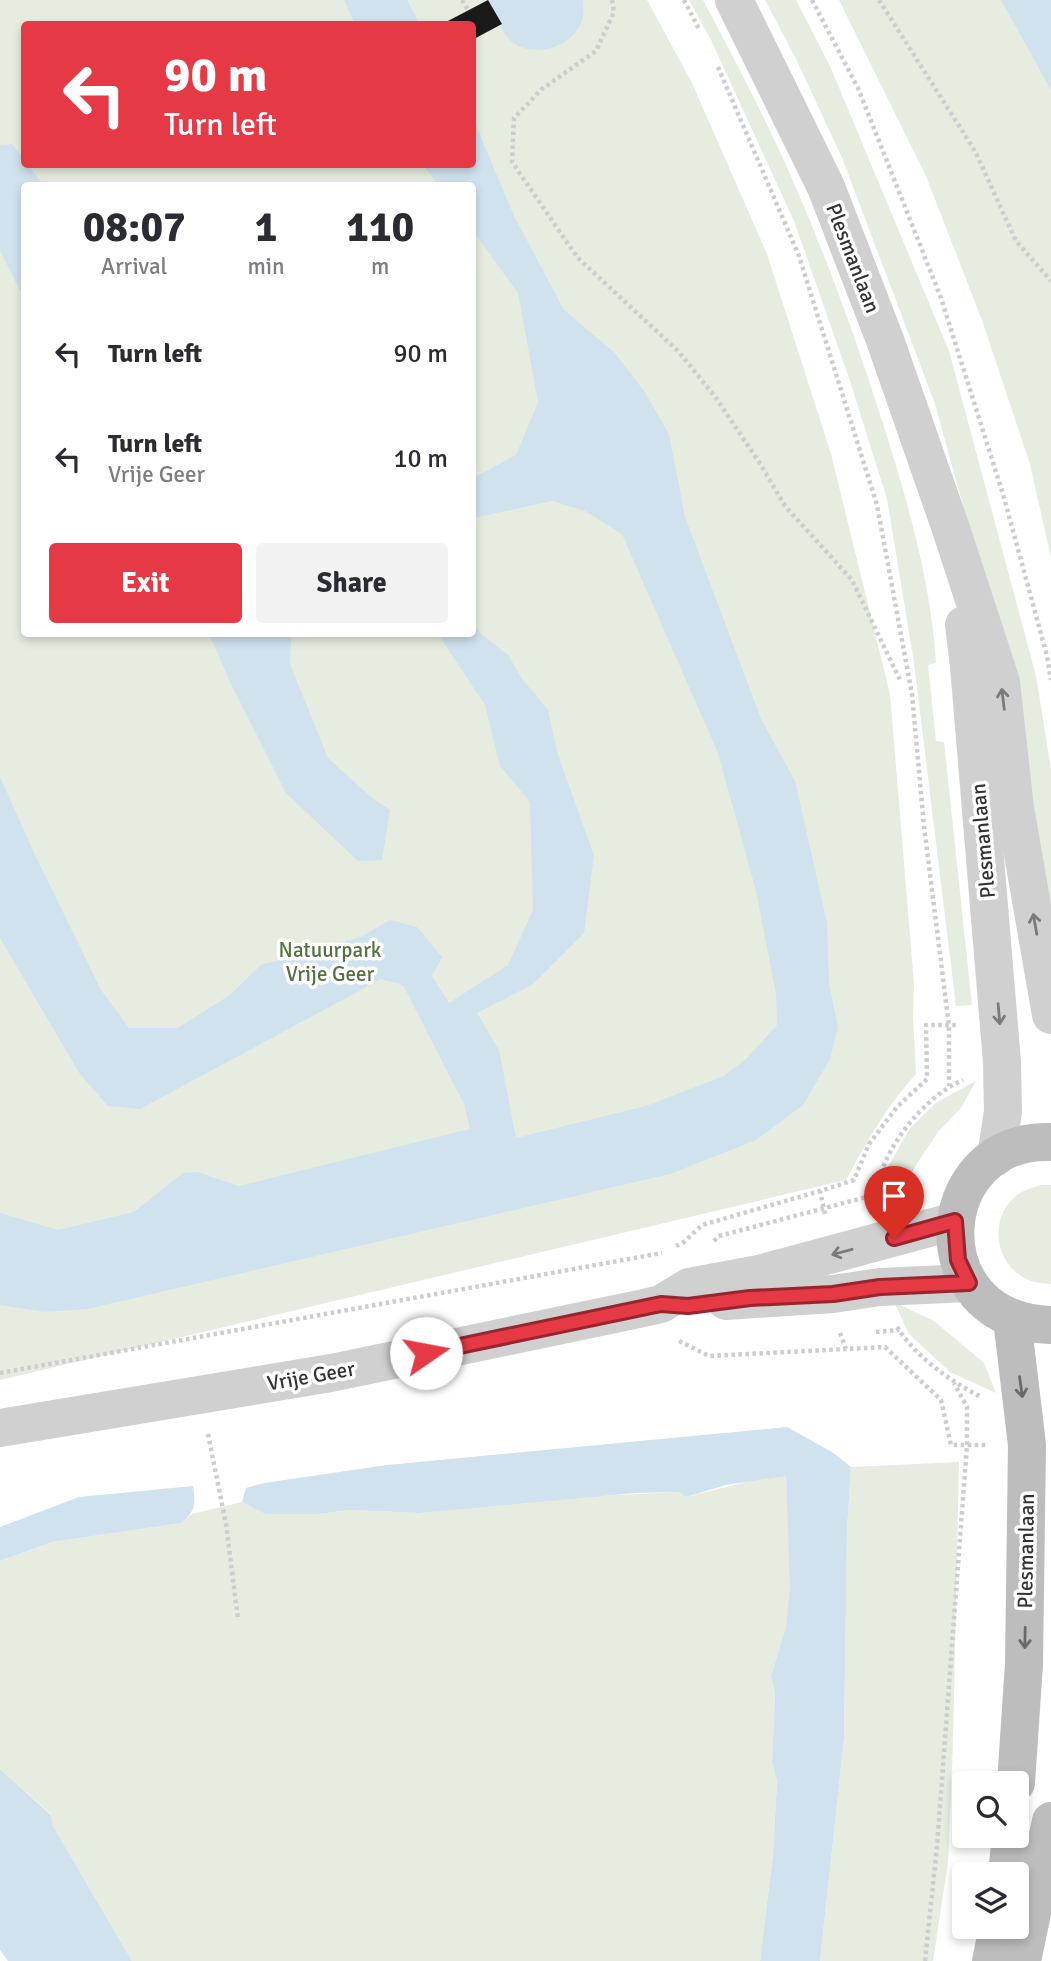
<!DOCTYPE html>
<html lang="en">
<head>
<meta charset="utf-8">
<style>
  :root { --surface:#fff; --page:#f2f2f3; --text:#2b2b33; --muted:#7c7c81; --accent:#e63946 }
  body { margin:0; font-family:Signika,sans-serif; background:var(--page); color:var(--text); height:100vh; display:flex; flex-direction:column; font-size:26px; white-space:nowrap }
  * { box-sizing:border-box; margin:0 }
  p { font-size:23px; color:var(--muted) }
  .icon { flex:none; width:38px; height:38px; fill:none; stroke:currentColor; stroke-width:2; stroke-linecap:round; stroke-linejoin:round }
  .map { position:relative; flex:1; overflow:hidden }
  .panel { position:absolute; left:21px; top:182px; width:455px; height:455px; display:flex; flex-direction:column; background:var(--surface); border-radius:7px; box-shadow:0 4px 10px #0003 }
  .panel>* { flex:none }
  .top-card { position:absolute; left:21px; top:21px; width:455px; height:147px; border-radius:7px; box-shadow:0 4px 10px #0003; background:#e63946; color:#fff; overflow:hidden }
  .tools { position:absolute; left:952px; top:1771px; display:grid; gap:14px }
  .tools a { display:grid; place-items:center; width:77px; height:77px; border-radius:7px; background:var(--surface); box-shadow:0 4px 10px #0003; font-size:35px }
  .pin { position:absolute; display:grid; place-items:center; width:60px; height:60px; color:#fff; margin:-72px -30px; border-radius:50% 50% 50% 0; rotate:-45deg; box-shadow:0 0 7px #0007 }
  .pin .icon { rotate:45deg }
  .me { position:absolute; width:77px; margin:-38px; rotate:78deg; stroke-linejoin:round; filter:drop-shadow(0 0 5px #0008) }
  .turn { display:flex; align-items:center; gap:24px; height:147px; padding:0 28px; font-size:32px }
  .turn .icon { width:91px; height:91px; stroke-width:2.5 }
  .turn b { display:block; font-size:49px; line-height:60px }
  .eta { display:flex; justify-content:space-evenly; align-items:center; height:119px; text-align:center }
  .eta b { font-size:42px; font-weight:700; line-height:49px }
  .primary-button { display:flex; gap:14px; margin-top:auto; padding:14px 28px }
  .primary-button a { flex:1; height:80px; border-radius:7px; background:var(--accent); color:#fff; font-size:28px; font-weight:700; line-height:80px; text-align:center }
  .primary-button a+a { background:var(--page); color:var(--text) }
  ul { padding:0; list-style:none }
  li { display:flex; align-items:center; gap:21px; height:105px; padding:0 28px }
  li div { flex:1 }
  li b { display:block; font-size:26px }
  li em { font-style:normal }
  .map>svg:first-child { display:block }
  .green { fill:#e6ecdf; fill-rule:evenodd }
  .water { fill:#cfe2ee }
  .building { fill:#1a1a1a }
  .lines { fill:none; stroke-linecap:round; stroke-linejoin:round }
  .path { stroke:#cdcdcd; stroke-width:4.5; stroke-dasharray:3.5 3.5; stroke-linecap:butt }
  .minor { stroke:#d0d0d0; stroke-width:38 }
  .tertiary { stroke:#d0d0d0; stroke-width:38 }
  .secondary { stroke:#bdbdbd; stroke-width:38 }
  .oneway { stroke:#7a7a7a }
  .oneway2 { stroke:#6a6a6a }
  .route-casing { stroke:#96252e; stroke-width:18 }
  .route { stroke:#e63946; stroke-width:12 }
  .labels { text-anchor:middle; stroke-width:7; stroke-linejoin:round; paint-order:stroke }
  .street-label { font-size:21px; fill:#333; stroke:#fff }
  .park-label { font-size:21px; fill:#56703f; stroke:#fff }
</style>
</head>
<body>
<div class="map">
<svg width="1051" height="1961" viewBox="0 0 1051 1961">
  <rect width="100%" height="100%" fill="#fff"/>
  <!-- green -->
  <g class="green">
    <path d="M 0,0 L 647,0 L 692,83 L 767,254 L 831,454 L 890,694 L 914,984 L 913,1016 L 916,1074 C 888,1104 866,1143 846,1180 L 0,1380 ZM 24,24 L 472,24 L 472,164 L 24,164 ZM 24,186 L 472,186 L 472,634 L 24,634 Z"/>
    <path d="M 689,0 L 703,0 C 721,35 740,69 757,104 C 809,208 850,319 885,430 C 909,506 931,584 936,663 L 928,665 L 936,741 L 944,742 L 972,1005 L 956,1006 L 914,663 L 887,499 L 849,378 L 794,221 L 711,40 Z"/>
    <polygon points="765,0 796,0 830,66 949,351 1036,676 1051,769 1051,944 1013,687 935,404 843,160 797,61"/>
    <polygon points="839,0 1002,0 1051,89 1051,558 1030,464 983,323 926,176"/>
    <polygon points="976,1081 961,1108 938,1132 916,1165 899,1198 878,1217 889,1165 910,1128 937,1102"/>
    <path d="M 1041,1185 L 1051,1185 L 1051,1284 C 1042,1283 1033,1283 1025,1278 C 994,1263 989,1217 1016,1196 C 1023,1190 1032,1188 1041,1185 Z"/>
    <polygon points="894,1302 934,1321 984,1363 996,1393 950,1372 909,1334"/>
    <polygon points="959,1462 953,1744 948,1862 933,1961 820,1961 844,1739 847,1532 851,1467"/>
    <polygon points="770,1476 786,1476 791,1588 786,1626 771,1676 775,1693 772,1762 777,1781 773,1854 760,1961 132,1961 53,1826 51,1814 0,1769 0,1561 52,1542 180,1523 192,1514 242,1502 265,1514 319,1514 349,1510 419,1513 562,1495 597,1496 679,1492 686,1497"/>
  </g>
  <!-- water -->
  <g class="water">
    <polygon points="344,0 407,0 418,21 444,21 446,24 355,24"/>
    <path d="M 488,0 L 583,0 C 583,5 584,11 583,16 C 577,46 536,60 512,42 C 503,35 494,11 488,0 Z"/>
    <polygon points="1001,0 1051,0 1051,90"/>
    <polygon points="473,118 514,216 564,310 614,352 644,391 669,434 685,517 761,719 795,781 827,923 829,984 838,1027 830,1059 803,1105 756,1140 670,1174 87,1309 45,1312 0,1305 0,1213 58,1230 134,1212 183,1173 197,1172 239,1186 470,1129 464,1104 403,985 381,979 140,1109 108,1106 80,1074 0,938 0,777 35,855 101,990 129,1028 178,1028 230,995 261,965 361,937 390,920 417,927 442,957 432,976 449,1003 508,965 533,910 530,802 500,766 485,705 438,634 472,634 473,620 481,634 508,655 522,679 548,710 557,752 594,856 584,933 533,984 477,1013 499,1050 516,1138 646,1106 724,1076 746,1059 777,1025 776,994 756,891 718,753 622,534 585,511 552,501 473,518 473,478 516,455 538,402 518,293 473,231 472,186 439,185 423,165 472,164"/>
    <polygon points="12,144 24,160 24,164 28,165 43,185 24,186 24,298 0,251 0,145"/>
    <polygon points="209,634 291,634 290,664 328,758 372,798 390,810 382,860 358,861 286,793 232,686"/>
    <polygon points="787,1427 832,1452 851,1467 847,1532 844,1739 820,1961 760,1961 773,1854 777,1781 772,1762 775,1693 771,1676 786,1626 790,1588 786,1476 726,1485 686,1497 679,1492 636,1493 419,1513 349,1510 319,1514 265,1514 242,1502 246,1488 264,1483 387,1465"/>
    <path d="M 193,1486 C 196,1504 195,1512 181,1523 L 52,1542 L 0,1561 L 0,1527 L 79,1497 Z"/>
    <polygon points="0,1769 51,1815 53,1826 132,1961 8,1961 0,1950"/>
  </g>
  <!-- building -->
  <polygon class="building" points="488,0 502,24 472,40 472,24 448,24 446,22"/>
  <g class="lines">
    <!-- path -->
    <g class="path">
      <polyline points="462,0 468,10"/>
      <polyline points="612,0 614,12 596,51 542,89 514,118 512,162 577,257 679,352 716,398 761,465 785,506 852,580 900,680"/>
      <polyline points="684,0 700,31"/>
      <polyline points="812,0 858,88 941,298 1003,494 1047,656 1051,680"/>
      <polyline points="879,0 975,151 1016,241 1051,281"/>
      <polyline points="718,67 799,256 877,505 912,694 924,826 949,1026 949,1086"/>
      <path d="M 874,1200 C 879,1154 921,1098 963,1080"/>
      <polyline points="825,1214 820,1191 854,1180 869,1144 897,1107 927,1079 926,1025 959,1025"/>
      <polyline points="714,1241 719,1236 874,1195"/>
      <polyline points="676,1246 684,1242 702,1225 820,1191"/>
      <path d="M 897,1327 C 917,1358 949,1380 981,1397"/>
      <polyline points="876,1332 899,1330"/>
      <polyline points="840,1333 846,1349 885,1347 941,1400 951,1445 987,1445"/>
      <polyline points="679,1341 709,1356 846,1349"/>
      <polyline points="0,1373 662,1253"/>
      <polyline points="208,1434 226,1524 238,1619"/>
      <polyline points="925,1961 937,1846 967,1445 967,1407 954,1383"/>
    </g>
    <!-- minor -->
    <g class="minor">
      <polyline points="726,1301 833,1294 880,1287 969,1283"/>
      <polyline points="0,1428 331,1373 639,1309 661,1304 689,1287 759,1274 955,1221"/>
    </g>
    <!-- tertiary -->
    <g class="tertiary">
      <polyline points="734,0 826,187 885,340 950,526 1001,682 1015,808 1051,1015"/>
      <polyline points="964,625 969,666 1002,1062 1003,1112 996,1157"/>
    </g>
    <!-- secondary -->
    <g class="secondary">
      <path d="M 1051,1142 C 930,1137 917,1321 1051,1325"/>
      <polyline points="1012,1319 1027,1445 1024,1664 1016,1783"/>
      <polyline points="1007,1874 1011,1836"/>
      <polyline points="991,1961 998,1927"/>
      <polyline points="1022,1961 1051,1821"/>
    </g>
  </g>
  <!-- one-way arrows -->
  <defs><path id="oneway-shaft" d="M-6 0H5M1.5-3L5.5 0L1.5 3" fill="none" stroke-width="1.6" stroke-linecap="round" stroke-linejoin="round" transform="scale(1.75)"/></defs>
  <g class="oneway">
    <use href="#oneway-shaft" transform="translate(1003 699) rotate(-97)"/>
    <use href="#oneway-shaft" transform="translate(1035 924) rotate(-100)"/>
    <use href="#oneway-shaft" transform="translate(999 1014) rotate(85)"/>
    <use href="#oneway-shaft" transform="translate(842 1252) rotate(165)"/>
  </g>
  <g class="oneway2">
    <use href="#oneway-shaft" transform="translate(1021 1387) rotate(82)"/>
    <use href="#oneway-shaft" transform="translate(1025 1638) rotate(91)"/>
  </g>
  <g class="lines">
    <defs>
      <polyline id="route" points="426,1353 661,1304 688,1306 750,1298 833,1294 880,1287 969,1283 958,1260 955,1221 894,1238"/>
    </defs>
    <!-- route casing -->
    <use href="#route" class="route-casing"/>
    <!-- route -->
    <use href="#route" class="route"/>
  </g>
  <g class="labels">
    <!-- street labels -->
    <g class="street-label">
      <text transform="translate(853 258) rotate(69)" y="7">Plesmanlaan</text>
      <text transform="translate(983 841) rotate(-95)" y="7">Plesmanlaan</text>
      <text transform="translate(311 1376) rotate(-10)" y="7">Vrije Geer</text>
      <text transform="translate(1026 1551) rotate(-89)" y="7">Plesmanlaan</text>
    </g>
    <!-- park labels -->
    <g class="park-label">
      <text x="330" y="957">Natuurpark<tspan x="330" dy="24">Vrije Geer</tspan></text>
    </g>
  </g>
</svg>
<div class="tools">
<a><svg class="icon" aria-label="search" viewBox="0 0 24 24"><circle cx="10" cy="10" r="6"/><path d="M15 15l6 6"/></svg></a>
<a><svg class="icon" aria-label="layers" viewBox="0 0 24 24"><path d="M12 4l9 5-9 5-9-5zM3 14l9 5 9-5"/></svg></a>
</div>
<div class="pin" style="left:894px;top:1238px;background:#d93025"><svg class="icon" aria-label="arrive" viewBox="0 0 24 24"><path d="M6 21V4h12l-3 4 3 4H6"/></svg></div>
<svg class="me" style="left:426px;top:1353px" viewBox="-20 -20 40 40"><circle r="19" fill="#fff"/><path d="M0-13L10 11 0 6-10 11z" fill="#e63946"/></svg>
<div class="top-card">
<div class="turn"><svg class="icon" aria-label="left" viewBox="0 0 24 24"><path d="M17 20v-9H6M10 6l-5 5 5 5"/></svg><div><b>90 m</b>Turn left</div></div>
</div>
<section class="panel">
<div class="eta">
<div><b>08:07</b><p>Arrival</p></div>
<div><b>1</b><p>min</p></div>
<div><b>110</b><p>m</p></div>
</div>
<ul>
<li><svg class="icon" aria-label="left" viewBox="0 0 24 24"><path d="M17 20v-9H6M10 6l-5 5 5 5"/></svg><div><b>Turn left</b></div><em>90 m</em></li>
<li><svg class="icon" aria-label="left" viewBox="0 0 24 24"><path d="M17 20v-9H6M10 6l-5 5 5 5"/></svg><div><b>Turn left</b><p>Vrije Geer</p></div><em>10 m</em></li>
</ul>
<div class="primary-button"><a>Exit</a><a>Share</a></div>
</section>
</div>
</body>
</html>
